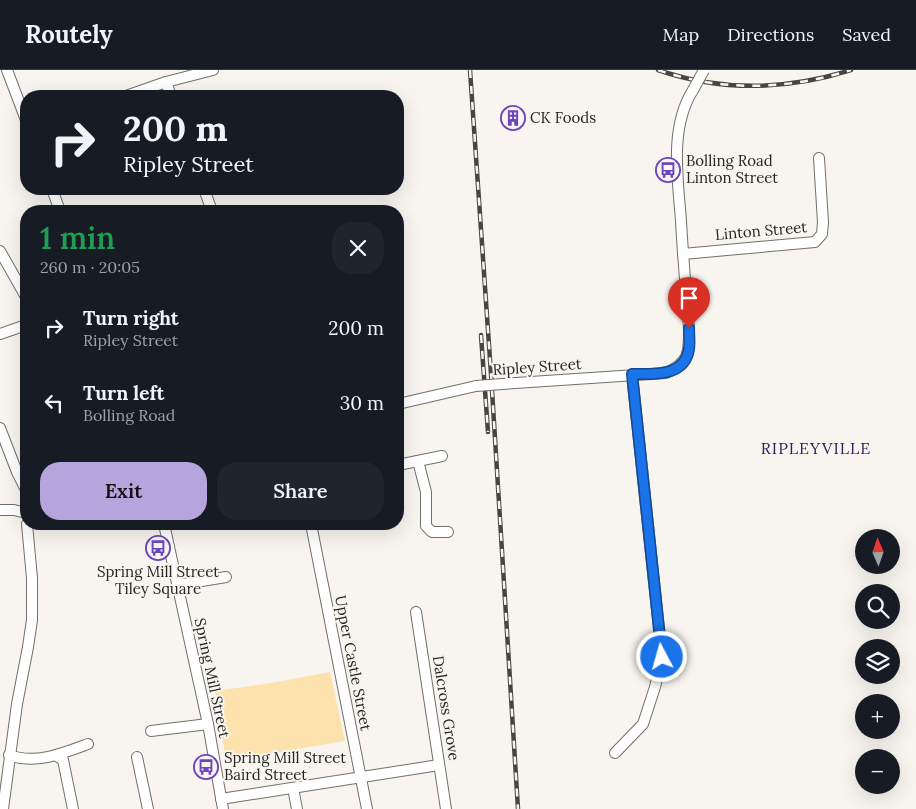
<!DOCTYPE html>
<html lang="en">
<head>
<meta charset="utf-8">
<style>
  :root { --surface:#171b24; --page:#20242c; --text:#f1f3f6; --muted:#9ea1a6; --line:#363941; --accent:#b5a5dd }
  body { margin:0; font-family:Lora,serif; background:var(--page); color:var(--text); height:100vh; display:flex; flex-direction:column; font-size:19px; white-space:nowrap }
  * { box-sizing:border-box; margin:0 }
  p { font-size:16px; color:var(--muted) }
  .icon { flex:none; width:28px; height:28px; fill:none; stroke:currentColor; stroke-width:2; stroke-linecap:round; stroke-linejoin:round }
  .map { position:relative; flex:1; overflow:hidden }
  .sheet { position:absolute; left:20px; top:135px; width:384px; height:325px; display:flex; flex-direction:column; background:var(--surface); border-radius:20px; box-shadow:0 5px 20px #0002 }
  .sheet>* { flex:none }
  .banner { position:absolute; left:20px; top:20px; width:384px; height:105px; border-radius:20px; box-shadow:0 5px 20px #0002; background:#171b24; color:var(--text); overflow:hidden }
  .needle { width:32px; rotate:358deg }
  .controls { position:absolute; left:855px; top:459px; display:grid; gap:10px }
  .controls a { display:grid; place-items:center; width:45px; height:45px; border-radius:50%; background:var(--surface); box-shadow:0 5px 20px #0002; font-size:25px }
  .pin { position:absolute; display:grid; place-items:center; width:42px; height:42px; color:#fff; margin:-51px -21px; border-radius:50% 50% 50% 0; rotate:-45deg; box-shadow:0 0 5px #0007 }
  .pin .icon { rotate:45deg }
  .me { position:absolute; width:55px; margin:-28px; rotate:354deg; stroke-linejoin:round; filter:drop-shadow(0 0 4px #0008) }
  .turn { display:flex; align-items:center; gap:18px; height:105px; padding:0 20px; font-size:22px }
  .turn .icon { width:65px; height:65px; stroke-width:2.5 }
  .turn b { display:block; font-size:35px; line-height:42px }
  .round { display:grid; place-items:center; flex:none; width:52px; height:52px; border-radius:20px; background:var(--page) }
  .headline { display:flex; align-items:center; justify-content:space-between; height:85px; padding:0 20px }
  h1 { font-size:30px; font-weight:600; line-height:38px; color:#1e9e55 }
  .primary-button { display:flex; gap:10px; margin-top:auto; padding:10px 20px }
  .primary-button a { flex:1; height:58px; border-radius:20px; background:var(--accent); color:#111; font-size:20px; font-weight:600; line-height:58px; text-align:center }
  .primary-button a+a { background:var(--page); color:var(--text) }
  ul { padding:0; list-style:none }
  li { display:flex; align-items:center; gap:15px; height:75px; padding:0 20px }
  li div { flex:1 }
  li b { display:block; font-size:19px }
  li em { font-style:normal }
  header { display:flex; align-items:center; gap:30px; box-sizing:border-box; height:70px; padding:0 25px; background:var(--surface); border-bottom:1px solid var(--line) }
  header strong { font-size:24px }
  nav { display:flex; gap:28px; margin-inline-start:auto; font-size:18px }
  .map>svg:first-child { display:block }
  .green { fill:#fee2ad }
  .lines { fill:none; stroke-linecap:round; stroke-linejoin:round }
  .minor-casing { stroke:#72706b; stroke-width:12 }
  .minor { stroke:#fff; stroke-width:10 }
  .rail-casing { stroke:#474543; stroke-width:4.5 }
  .rail { stroke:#f8f4ef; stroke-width:2.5; stroke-dasharray:8; stroke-linecap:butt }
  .minor-bridge-casing { stroke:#72706b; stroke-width:12; stroke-linecap:butt }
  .minor-bridge { stroke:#fff; stroke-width:10 }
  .route-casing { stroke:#114b97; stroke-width:12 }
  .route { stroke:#1a73e8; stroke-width:9 }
  .labels { text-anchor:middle; stroke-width:4; stroke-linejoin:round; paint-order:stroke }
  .poi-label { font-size:15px; fill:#272624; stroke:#f8f4ef; text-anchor:start }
  .street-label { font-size:15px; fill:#272624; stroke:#f8f4ef }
  .neighbourhood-label { font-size:16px; letter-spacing:1px; fill:#32215b; stroke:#f8f4ef }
</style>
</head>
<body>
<header>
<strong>Routely</strong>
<nav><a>Map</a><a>Directions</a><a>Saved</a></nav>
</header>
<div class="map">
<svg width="916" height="739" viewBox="0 0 916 739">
  <rect width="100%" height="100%" fill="#f8f4ef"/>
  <!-- green -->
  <polygon class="green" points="330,602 345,671 226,691 215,621 271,613"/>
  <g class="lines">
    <defs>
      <g id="minor">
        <polyline points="7,0 26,50"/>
        <polyline points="166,12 171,26"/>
        <polyline points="126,26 166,12 213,0"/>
        <polyline points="52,119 60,141"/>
        <polyline points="204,119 212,141"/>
        <polyline points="0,181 26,227"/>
        <polyline points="683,184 815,172 822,164 823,152 819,88"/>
        <polyline points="0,264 26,255"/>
        <path d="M 502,314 L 666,303 C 690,292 689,282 689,258 C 686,223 683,187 681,151 C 678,109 669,58 693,20"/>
        <polyline points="398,334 476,316"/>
        <polyline points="0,358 17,402 26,420"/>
        <polyline points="418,391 426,422 426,456 432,462 448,462"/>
        <polyline points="398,395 442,386"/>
        <polyline points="0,440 14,440 26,443"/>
        <polyline points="164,454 208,654 223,739"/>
        <polyline points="311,454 367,739"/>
        <polyline points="177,515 226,507"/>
        <polyline points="416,542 446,739"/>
        <polyline points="151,661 208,654"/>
        <polyline points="615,683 643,654 655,617 662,587 632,305"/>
        <path d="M 9,685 C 35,695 64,683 88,674"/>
        <polyline points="57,686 63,690 73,739"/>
        <polyline points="137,687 148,739"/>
        <polyline points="293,718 297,739"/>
        <polyline points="221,729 439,695"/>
        <polyline points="3,739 17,634 28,577 32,550 32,508 27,454"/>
      </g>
    </defs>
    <!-- minor casing -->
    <use href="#minor" class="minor-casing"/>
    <!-- minor -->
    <use href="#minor" class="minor"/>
    <defs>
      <g id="rail">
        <polyline points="470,0 491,304 518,739"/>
        <path d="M 658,0 C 722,22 787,20 851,0"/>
        <polyline points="481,265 488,362"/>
      </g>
    </defs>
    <!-- rail casing -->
    <use href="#rail" class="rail-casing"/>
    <!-- rail -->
    <use href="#rail" class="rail"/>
    <defs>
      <g id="minor-bridge">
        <polyline points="693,20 704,0"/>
        <polyline points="476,316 502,314"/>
      </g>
    </defs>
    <!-- minor-bridge casing -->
    <use href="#minor-bridge" class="minor-bridge-casing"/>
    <!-- minor-bridge -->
    <use href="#minor-bridge" class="minor-bridge"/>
  </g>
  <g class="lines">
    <defs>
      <path id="route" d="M 662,587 L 632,304 C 654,304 685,307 689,279 C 690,272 689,265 689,258"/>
    </defs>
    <!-- route casing -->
    <use href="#route" class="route-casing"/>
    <!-- route -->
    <use href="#route" class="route"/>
  </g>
  <!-- icons -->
  <defs>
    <symbol id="building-ring" viewBox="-11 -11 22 22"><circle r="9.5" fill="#f8f4ef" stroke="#6b46bf" stroke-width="1.5"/><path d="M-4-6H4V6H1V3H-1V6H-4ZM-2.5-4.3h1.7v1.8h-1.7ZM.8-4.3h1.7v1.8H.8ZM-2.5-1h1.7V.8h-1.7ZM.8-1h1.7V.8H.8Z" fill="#6b46bf"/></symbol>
    <symbol id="bus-ring" viewBox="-11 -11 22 22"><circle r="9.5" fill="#f8f4ef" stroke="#6b46bf" stroke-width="1.5"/><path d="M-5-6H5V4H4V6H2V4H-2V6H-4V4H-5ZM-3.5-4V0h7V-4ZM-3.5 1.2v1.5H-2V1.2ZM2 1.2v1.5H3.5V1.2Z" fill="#6b46bf"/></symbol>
  </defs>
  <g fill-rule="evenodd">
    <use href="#building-ring" x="499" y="34" width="28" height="28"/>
    <use href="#bus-ring" x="654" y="86" width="28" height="28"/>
    <use href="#bus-ring" x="144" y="464" width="28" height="28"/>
    <use href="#bus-ring" x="192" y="683" width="28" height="28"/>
  </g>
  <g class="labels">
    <!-- poi labels -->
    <g class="poi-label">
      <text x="530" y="53">CK Foods</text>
      <text x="686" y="96">Bolling Road<tspan x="686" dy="17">Linton Street</tspan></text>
      <text x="158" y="507" text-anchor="middle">Spring Mill Street<tspan x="158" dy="17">Tiley Square</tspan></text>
      <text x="224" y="693">Spring Mill Street<tspan x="224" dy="17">Baird Street</tspan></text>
    </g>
    <!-- street labels -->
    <g class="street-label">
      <text transform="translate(761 161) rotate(-5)" y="5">Linton Street</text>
      <text transform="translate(537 297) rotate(-4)" y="5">Ripley Street</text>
      <text transform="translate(353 593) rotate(79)" y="5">Upper Castle Street</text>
      <text transform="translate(212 608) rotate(78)" y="5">Spring Mill Street</text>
      <text transform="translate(446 638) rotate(81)" y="5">Dalcross Grove</text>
    </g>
    <!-- neighbourhood labels -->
    <g class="neighbourhood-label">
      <text x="816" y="384">RIPLEYVILLE</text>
    </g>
  </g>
</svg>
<div class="controls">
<a><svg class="needle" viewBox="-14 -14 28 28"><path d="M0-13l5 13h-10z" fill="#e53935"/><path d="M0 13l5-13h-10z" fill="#9ea1a6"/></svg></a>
<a><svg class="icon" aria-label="search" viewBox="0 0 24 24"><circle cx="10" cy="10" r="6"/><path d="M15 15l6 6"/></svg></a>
<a><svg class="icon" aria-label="layers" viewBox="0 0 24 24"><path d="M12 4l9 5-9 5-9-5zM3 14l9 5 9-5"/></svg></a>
<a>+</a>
<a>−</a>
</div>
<div class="pin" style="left:689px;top:258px;background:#d93025"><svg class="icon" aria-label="arrive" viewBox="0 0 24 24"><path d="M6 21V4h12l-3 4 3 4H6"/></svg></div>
<svg class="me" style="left:662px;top:587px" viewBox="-20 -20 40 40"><circle r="17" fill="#1a73e8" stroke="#fff" stroke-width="3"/><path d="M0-11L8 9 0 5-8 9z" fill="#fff"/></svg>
<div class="banner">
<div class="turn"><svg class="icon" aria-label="right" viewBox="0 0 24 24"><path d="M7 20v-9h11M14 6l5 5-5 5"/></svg><div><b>200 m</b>Ripley Street</div></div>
</div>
<section class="sheet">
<div class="headline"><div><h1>1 min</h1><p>260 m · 20:05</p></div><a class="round"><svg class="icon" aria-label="close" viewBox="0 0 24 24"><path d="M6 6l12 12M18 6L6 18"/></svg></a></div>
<ul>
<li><svg class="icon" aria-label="right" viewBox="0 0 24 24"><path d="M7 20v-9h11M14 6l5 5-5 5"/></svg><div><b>Turn right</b><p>Ripley Street</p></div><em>200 m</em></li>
<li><svg class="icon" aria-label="left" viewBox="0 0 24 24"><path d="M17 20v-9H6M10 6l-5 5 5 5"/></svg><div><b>Turn left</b><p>Bolling Road</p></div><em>30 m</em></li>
</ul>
<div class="primary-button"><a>Exit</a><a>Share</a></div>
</section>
</div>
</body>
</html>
